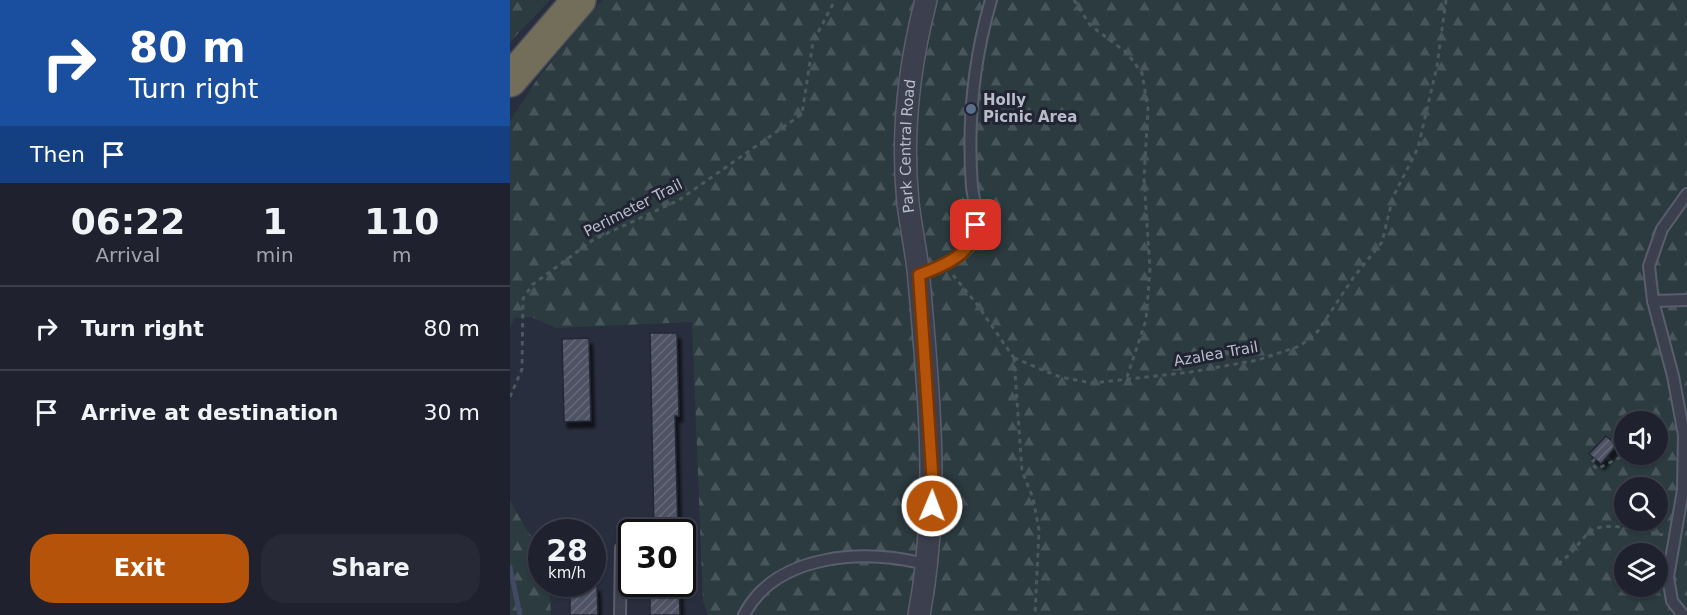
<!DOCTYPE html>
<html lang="en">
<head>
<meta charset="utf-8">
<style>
  :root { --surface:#1f222e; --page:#272a36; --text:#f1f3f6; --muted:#a1a4aa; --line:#3c3f4a; --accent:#b45309 }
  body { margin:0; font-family:"DejaVu Sans",sans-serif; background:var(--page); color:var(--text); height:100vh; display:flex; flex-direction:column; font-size:22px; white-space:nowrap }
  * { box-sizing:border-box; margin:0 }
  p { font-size:20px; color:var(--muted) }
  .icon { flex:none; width:33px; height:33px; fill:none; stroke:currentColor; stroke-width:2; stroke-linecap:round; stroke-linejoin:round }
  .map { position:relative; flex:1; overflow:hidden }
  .panel { display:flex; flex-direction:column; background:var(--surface); width:510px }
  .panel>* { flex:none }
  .guide { background:#1a4fa0; color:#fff; overflow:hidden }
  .controls { position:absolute; left:1104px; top:411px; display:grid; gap:12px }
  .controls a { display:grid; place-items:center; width:54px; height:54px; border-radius:50%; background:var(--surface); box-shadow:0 2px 4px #0004,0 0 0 2px var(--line); font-size:30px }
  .speed { position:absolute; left:18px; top:519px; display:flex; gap:12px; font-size:30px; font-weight:700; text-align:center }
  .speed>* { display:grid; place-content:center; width:78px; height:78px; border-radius:50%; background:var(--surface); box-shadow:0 2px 4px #0004,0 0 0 2px var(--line); line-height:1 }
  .speed small { font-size:15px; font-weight:400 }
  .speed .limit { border:3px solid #111; border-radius:9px; background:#fff; color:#111 }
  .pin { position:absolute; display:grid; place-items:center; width:51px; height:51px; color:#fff; margin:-26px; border-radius:12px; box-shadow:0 3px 9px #0006 }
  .me { position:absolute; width:66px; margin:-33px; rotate:1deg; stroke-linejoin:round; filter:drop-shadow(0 0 4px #0008) }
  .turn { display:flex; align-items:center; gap:21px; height:126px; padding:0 30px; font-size:27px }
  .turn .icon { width:78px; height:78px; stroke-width:2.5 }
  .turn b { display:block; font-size:42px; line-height:51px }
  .then { display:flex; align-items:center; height:57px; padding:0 30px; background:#0003; gap:12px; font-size:22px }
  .eta { display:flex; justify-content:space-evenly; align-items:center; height:102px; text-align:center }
  .eta b { font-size:36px; font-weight:600; line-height:42px }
  .button { display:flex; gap:12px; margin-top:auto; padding:12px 30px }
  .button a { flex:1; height:69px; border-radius:24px; background:var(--accent); color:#fff; font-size:24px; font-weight:600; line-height:69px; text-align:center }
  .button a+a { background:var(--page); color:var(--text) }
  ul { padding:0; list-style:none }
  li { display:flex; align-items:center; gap:18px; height:84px; padding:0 30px; border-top:2px solid var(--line) }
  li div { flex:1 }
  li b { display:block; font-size:22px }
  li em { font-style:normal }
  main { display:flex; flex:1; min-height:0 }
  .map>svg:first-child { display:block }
  .forest { fill:url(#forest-firs); fill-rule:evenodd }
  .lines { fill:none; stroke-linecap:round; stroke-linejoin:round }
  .stream { stroke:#414965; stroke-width:5 }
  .building { fill:url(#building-hatch); stroke:#232735; stroke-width:1.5; filter:url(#shadow) }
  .lane-casing { stroke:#5a5e6c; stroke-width:14 }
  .street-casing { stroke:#5a5e6c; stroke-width:24 }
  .highway-casing { stroke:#474b59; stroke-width:36 }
  .path { stroke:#4b585e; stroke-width:3; stroke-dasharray:4.5 4.5; stroke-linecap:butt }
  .lane { stroke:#3c404e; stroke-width:10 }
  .street { stroke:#3c404e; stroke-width:21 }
  .highway { stroke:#736e5a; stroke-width:33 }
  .route-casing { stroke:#753606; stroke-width:15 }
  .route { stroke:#b45309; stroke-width:10 }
  .service-dot { fill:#5c6f8a; stroke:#212533; stroke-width:2 }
  .labels { text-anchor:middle; stroke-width:6; stroke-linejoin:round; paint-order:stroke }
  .poi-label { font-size:15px; font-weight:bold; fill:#b9bcc9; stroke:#212533; text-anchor:start }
  .street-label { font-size:15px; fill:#b9bcc9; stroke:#212533 }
</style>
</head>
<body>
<main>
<section class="panel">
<div class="guide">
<div class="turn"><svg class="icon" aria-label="right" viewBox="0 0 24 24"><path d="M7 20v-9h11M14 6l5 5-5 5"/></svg><div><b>80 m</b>Turn right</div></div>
<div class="then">Then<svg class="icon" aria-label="arrive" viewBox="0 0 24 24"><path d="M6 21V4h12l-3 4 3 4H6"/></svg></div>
</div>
<div class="eta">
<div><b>06:22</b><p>Arrival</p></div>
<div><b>1</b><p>min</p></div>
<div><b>110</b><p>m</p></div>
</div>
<ul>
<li><svg class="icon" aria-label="right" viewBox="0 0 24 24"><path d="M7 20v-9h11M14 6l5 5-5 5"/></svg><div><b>Turn right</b></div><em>80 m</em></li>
<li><svg class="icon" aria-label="arrive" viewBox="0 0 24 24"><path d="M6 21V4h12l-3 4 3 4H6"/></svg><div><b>Arrive at destination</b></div><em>30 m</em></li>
</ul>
<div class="button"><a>Exit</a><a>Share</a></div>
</section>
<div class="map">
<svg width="1177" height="615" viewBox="0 0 1177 615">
  <defs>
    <pattern id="forest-firs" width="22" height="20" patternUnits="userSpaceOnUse" patternTransform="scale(1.5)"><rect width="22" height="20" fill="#2c3b40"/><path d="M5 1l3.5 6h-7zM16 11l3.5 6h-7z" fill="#48555a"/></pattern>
    <pattern id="building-hatch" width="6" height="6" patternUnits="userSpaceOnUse" patternTransform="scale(1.5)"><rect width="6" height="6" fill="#4d5264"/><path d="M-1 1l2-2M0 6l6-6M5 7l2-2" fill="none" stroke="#656979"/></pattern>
    <filter id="shadow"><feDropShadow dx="3.5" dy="6" stdDeviation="1.5" flood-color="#0009"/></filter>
  </defs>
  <rect width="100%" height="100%" fill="#292e3e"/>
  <!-- forest -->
  <g class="forest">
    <polygon points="0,0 40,0 0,42"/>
    <path d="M 92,0 L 1177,0 L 1177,615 L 198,615 L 193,601 L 182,322 L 46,328 L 21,317 L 4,318 L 0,328 L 0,121 L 28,78 ZM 1114,422 L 1148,422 L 1148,454 L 1114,454 ZM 1114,488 L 1148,488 L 1148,520 L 1114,520 ZM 1114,554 L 1148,554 L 1148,586 L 1114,586 Z"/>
    <polygon points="0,501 18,532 31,547 32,584 39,584 41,615 0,615"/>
  </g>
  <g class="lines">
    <!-- stream -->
    <polyline class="stream" points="0,567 10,615"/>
  </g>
  <!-- building -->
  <g class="building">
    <polygon points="140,333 167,333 169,416 165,416 168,532 144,532"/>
    <polygon points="79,338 81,421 54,422 52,339"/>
    <polygon points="1096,436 1107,445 1091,464 1079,454"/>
    <polygon points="140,584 169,584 170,615 140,615"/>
    <polygon points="60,586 87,586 88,615 60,615"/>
  </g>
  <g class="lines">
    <defs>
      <g id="lane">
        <path d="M 409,275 C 426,268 453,259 463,241 C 471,227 464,202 462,187 C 457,122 463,62 481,0"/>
        <polyline points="1143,301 1177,300"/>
        <polyline points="110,615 111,548"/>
        <path d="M 234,615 C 266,552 359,548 418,565"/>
        <polyline points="1173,615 1162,601 1158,577 1173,490 1174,435 1163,376 1143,301 1139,266 1152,229 1177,194"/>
      </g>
      <g id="street">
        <path id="s1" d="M 409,615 C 430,504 419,391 409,280 C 407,254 401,229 398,203 C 391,135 399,66 416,0"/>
      </g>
      <polyline id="highway" points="0,80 69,0"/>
    </defs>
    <!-- lane casing -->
    <use href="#lane" class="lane-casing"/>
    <!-- street casing -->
    <use href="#street" class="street-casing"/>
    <!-- highway casing -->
    <use href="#highway" class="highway-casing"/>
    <!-- path -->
    <g class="path">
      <polyline points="564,0 580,25 617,53 632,73 638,109 634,178 640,269 636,320 617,377"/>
      <polyline points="443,275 466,303 504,358"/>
      <polyline points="504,358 550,377 582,383 681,372 748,360 790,346 808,331 843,278 872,242 883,197 908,148 927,66 936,0"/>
      <polyline points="504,358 512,471 523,498 529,530 525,615"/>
      <polyline points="0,397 12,369 13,299 22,285 83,240 169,200 292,114 303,42 325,0"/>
      <polyline points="1148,439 1160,437"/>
      <polyline points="1102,441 1105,438 1114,442"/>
      <polyline points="1085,459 1081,463 1087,469 1117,454"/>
      <path d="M 1048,564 C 1061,555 1068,544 1078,533 C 1093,519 1135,531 1153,535"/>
    </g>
    <!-- lane -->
    <use href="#lane" class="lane"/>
    <!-- street -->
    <use href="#street" class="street"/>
    <!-- highway -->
    <use href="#highway" class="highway"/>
  </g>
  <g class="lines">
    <defs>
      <path id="route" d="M 422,506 L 423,486 L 409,275 C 433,266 464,254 466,225"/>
    </defs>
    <!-- route casing -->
    <use href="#route" class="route-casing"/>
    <!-- route -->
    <use href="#route" class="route"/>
  </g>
  <!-- markers -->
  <circle class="service-dot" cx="461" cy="109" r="6"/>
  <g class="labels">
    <!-- poi labels -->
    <g class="poi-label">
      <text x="473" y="105">Holly<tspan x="473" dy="17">Picnic Area</tspan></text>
    </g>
    <!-- street labels -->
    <g class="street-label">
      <text dy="5" stroke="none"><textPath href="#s1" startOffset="471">Park Central Road</textPath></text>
      <text transform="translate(123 208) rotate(-27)" y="5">Perimeter Trail</text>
      <text transform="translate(706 354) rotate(-10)" y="5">Azalea Trail</text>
    </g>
  </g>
</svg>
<div class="controls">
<a><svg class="icon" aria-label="sound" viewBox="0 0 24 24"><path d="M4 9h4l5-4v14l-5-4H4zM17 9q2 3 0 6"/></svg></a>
<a><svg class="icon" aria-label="search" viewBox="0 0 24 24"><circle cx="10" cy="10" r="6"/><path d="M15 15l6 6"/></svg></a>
<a><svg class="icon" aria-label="layers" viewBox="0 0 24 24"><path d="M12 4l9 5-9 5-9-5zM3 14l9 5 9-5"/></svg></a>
</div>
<div class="speed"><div>28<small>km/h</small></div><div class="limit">30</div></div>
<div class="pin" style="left:466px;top:225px;background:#d93025"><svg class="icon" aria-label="arrive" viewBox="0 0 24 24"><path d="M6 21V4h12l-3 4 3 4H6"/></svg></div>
<svg class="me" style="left:422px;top:506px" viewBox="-20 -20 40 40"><circle r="17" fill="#b45309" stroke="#fff" stroke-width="3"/><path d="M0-11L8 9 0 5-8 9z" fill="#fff"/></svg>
</div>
</main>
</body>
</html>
